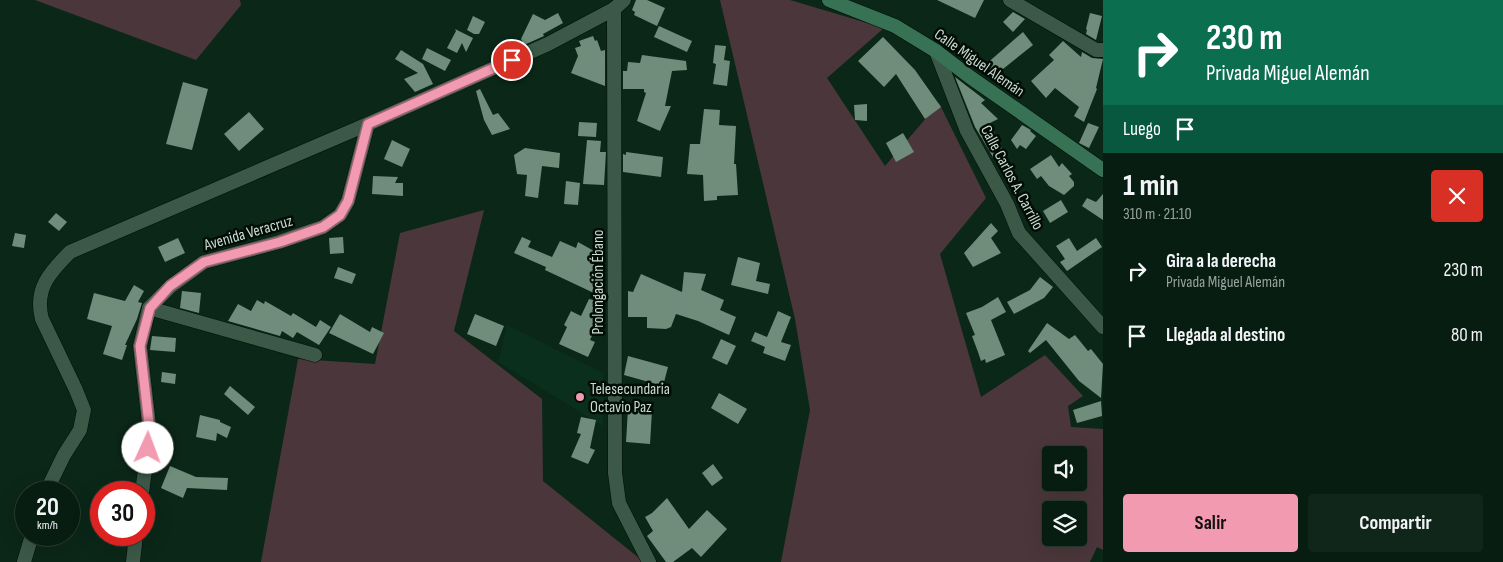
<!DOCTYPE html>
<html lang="es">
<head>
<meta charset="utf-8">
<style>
  :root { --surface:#081d12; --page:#11261b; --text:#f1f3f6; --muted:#98a29f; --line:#293b32; --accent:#f29aaf }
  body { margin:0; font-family:"Sofia Sans Condensed",sans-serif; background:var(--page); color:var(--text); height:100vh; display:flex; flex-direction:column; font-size:19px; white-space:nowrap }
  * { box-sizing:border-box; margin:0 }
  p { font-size:16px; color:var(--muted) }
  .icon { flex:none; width:28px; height:28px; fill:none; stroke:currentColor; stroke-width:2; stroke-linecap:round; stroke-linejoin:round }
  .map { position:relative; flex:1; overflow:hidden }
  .details { display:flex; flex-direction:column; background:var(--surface); width:400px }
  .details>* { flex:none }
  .banner { background:#0b6e4f; color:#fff; overflow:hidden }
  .controls { position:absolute; left:1042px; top:446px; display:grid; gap:10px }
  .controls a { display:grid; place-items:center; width:45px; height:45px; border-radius:5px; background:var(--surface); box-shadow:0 5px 20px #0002,0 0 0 1px var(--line); font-size:25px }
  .speed { position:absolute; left:15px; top:481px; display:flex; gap:10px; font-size:25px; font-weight:700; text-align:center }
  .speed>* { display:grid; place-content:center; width:65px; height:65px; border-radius:50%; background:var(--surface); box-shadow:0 5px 20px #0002,0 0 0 1px var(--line); line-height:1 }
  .speed small { font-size:12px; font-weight:400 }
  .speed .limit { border:8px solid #d22; background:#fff; color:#111 }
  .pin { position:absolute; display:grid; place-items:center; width:42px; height:42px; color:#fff; margin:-21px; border:2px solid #fff; border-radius:50%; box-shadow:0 1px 5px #0007 }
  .me { position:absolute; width:55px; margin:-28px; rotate:2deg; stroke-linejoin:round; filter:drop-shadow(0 0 4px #0008) }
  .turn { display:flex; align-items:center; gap:18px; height:105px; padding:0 20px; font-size:22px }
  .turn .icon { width:65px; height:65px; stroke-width:2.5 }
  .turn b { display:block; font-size:35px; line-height:42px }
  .then { display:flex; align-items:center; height:48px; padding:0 20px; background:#0003; gap:10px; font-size:19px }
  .round { display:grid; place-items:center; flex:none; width:52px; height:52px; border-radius:5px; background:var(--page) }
  .head { display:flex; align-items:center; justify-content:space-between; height:85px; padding:0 20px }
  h1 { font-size:30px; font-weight:700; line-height:38px }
  .button { display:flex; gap:10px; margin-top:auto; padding:10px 20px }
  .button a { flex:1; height:58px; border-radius:5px; background:var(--accent); color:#111; font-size:20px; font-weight:700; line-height:58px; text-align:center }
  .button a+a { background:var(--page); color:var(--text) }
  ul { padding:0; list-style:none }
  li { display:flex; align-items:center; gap:15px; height:65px; padding:0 20px }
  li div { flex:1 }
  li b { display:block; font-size:19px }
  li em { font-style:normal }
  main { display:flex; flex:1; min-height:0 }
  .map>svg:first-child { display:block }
  .built { fill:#0a2f1c }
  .green { fill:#4b373b; fill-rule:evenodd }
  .building { fill:#6f8d7a }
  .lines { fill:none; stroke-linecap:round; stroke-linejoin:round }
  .minor-casing { stroke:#000f04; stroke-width:15 }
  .tertiary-casing { stroke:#000f04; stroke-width:15 }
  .secondary-casing { stroke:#000f04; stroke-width:15 }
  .minor { stroke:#3c5948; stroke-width:14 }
  .tertiary { stroke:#3c5948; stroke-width:14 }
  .secondary { stroke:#377254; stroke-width:14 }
  .route-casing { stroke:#9d6472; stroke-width:12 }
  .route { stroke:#f29aaf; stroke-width:9 }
  .poi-dot { fill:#f29aaf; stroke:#030d07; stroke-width:2 }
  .labels { text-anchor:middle; stroke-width:5; stroke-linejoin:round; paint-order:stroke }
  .street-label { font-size:16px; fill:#cbdbd1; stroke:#030d07 }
  .poi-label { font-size:16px; fill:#cbdbd1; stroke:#030d07; text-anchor:start }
</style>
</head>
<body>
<main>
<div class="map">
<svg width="1103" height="562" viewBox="0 0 1103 562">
  <rect width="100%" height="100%" fill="#0b2718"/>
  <!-- built -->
  <polygon class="built" points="507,325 603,373 603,426 498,362"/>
  <!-- green -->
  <g class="green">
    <polygon points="35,0 240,0 241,5 196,60"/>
    <path d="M 720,0 L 790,0 L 884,28 L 827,78 L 885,166 L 939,103 L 986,198 L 940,254 L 981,397 L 1045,355 L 1083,396 L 1068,406 L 1071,427 L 1103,429 L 1103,550 L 1097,547 L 1090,562 L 781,562 L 810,410 L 795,319 ZM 1051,455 L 1079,455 L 1079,482 L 1051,482 ZM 1051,510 L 1079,510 L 1079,538 L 1051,538 Z"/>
    <polygon points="484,210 454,331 542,399 543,481 644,562 261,562 298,359 375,364 400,233"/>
  </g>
  <!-- building -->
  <g class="building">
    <polygon points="636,0 647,0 665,8 657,26 634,15 635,12 632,10"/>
    <polygon points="937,0 984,0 975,18"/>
    <polygon points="1013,12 1025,19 1013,32 1003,22"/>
    <polygon points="558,13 563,23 543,34 544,36 524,45 521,39 533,14 545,20"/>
    <polygon points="1090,13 1102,16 1096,40 1086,34 1087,30 1086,29"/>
    <polygon points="473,16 485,22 479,34 474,34 467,30"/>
    <polygon points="659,26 692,41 687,52 654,37"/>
    <polygon points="455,29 473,38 466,52 462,43 457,53 447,48 456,31"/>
    <polygon points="1023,32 1033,45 993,77 984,66"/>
    <polygon points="593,36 595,41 597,40 601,51 605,50 605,86 571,73 578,56 575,48 581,46 579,41"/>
    <polygon points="883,37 915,70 941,107 925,119 896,74 884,87 858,61"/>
    <polygon points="1063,41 1081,57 1082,52 1092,58 1103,59 1096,88 1097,89 1084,122 1074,116 1079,107 1055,88 1046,98 1031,81 1054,60 1049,55"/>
    <polygon points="715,45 726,46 724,60 730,61 727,86 713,84 716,64 713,63"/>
    <polygon points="427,48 451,60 445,71 422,59"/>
    <polygon points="401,50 423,64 433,84 415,92 404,79 418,73 395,59"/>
    <polygon points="642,55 686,61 687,70 672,71 665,106 671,106 660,131 637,121 646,93 644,92 644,89 623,89 623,71 627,71 628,62 640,63"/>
    <polygon points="955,77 985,100 981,103 998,119 990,123 1002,149 993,157 975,127"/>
    <polygon points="183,82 208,89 192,150 166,144"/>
    <polygon points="480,89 493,115 498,113 510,129 492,135 484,120 476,91"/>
    <polygon points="867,104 867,121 855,120 854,105"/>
    <polygon points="704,109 720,110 719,125 736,126 734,164 736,164 738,195 717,196 717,200 704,201 703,175 687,174 690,144 700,144"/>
    <polygon points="249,112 264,129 239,151 224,134"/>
    <polygon points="579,122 597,123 596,137 578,136"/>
    <polygon points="1088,123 1099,127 1089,148 1079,143"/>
    <polygon points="1022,125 1031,130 1030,131 1036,136 1026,149 1020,145 1017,149 1011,140"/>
    <polygon points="903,133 914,152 896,162 886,143"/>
    <polygon points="392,140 410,149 402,167 384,159"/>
    <polygon points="587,140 601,141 600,152 606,152 604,185 583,184"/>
    <polygon points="525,148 560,153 559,168 542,166 538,198 525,196 527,175 517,174 514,155"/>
    <polygon points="626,152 663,157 661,177 623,172 623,154 626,155"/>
    <polygon points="1051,155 1059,167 1062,163 1072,174 1069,176 1074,182 1074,186 1064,195 1049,186 1041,176 1037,179 1030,169"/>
    <polygon points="373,176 398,177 395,183 403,183 403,196 372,194"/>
    <polygon points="566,181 580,183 578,205 564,204"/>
    <polygon points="1103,194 1103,220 1082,206 1087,198 1096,202"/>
    <polygon points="1061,200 1068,212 1050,223 1043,211"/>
    <polygon points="56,213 67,222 59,231 48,222"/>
    <polygon points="991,223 998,231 991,238 1001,253 973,267 964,253"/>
    <polygon points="15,233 26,235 24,248 12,246"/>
    <polygon points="343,237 344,253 330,254 329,238"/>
    <polygon points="522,237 531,241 528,247 552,257 560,241 576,248 578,242 603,256 595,272 605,276 596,294 545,270 546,267 514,253"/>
    <polygon points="178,238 185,253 165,262 158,247"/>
    <polygon points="1069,238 1077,251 1096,238 1102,247 1067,271 1060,262 1065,259 1056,246"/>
    <polygon points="738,257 760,263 756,281 770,284 768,294 731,285"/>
    <polygon points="338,267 356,274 352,284 334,278"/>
    <polygon points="684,272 706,274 701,290 724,300 720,310 736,317 729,335 698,321 676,314 671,327 666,329 647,328 647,317 628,317 628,291 633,292 641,274 682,292"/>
    <polygon points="1040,277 1053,287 1044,298 1014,314 1007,302 1030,290"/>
    <polygon points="134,285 144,291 138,302 142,303 137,319 125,345 127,345 122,360 103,354 112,326 87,319 94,293 125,301"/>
    <polygon points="182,291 201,293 199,313 180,308"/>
    <polygon points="998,297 1006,312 991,320 1005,355 986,363 985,359 981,361 978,352 972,336 975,335 966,313 982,307"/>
    <polygon points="589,299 605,303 605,317 601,316 590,340 595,342 588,357 559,344 567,327 564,325 571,311 581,316"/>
    <polygon points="257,300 264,304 265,301 291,316 293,313 316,327 320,320 331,327 319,345 297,332 293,338 282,331 280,336 228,321 238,304 251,311"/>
    <polygon points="778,311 791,317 781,342 791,345 785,361 763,353 765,347 751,341 755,332 767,337"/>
    <polygon points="340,314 370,332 372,327 384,333 373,354 329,333"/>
    <polygon points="475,314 504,326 496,346 467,334"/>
    <polygon points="1047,323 1069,339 1075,335 1088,351 1091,349 1103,364 1101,398 1079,381 1046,340 1030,353 1028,351"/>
    <polygon points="152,336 176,338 175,352 150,350"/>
    <polygon points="721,339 736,346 727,365 712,358"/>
    <polygon points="628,356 668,367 663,386 624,375"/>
    <polygon points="162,372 176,374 175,384 161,382"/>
    <polygon points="230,386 255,407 248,415 224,394"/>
    <polygon points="719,393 747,409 738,424 711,408"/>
    <polygon points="1101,401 1102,416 1077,423 1073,410"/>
    <polygon points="628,409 652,411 650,444 626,442"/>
    <polygon points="200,415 220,420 220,422 231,427 227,438 217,433 216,441 196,437"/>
    <polygon points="581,417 596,420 590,448 595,450 588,464 571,457 581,434 577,433"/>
    <polygon points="713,464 723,478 712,486 702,473"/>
    <polygon points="170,466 196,477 228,478 227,490 187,488 183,498 161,488"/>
    <polygon points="667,498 689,529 707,510 727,529 701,557 692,548 673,562 666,562 647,536 653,531 645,517 652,513"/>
  </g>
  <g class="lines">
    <defs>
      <g id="minor">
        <polyline points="1010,0 1096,50 1103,50"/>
        <polyline points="936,51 967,131 1007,204 1019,233 1103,327"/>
        <polyline points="149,308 315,355"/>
        <polyline points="142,492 150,433 140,346 149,308 171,286 204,262 279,242 323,227 340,215 348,201 368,124 548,44 614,9"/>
        <polyline points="133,562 136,535"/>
      </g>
      <g id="tertiary">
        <polyline points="624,0 614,9 615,473 619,503 649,562"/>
        <path d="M 46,492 L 64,455 L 80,430 L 84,410 L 76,390 L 42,319 C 34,289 50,272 70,252 L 368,124"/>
        <polyline points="24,562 32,535"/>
      </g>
      <polyline id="secondary" points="829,0 895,26 936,51 970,77 1103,170"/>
    </defs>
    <!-- minor casing -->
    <use href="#minor" class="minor-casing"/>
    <!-- tertiary casing -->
    <use href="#tertiary" class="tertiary-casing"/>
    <!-- secondary casing -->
    <use href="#secondary" class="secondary-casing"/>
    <!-- minor -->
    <use href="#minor" class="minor"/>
    <!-- tertiary -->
    <use href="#tertiary" class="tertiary"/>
    <!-- secondary -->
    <use href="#secondary" class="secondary"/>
  </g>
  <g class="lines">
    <defs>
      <polyline id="route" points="148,448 150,433 140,346 150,308 170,286 204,262 280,242 323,227 340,215 348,201 368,124 512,60"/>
    </defs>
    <!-- route casing -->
    <use href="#route" class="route-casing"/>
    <!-- route -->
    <use href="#route" class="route"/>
  </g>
  <!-- markers -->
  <circle class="poi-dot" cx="580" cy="397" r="5"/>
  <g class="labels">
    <!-- street labels -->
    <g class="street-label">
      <text transform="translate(980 62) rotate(35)" y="6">Calle Miguel Alemán</text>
      <text transform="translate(1013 177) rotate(62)" y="6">Calle Carlos A. Carrillo</text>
      <text transform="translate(248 232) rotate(-16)" y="6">Avenida Veracruz</text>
      <text transform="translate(597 282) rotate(-90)" y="6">Prolongación Ébano</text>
    </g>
    <!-- poi labels -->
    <g class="poi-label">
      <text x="590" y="394">Telesecundaria<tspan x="590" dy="18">Octavio Paz</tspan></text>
    </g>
  </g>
</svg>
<div class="controls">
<a><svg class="icon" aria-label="sound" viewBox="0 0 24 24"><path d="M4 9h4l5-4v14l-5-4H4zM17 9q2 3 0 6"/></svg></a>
<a><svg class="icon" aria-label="layers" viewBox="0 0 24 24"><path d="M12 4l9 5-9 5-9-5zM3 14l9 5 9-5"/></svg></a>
</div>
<div class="speed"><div>20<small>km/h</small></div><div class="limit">30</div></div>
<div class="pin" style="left:512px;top:60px;background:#d93025"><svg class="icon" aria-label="arrive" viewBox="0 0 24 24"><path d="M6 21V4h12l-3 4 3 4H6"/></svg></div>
<svg class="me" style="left:148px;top:448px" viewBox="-20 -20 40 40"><circle r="19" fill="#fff"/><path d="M0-13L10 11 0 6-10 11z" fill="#f29aaf"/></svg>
</div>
<section class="details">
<div class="banner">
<div class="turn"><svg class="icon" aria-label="right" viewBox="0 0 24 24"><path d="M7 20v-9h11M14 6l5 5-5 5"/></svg><div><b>230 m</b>Privada Miguel Alemán</div></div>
<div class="then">Luego<svg class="icon" aria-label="arrive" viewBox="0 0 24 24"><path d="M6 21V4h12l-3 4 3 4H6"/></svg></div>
</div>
<div class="head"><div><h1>1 min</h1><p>310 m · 21:10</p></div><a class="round" style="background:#d93025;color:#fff"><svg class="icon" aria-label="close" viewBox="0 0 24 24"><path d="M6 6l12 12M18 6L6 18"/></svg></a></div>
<ul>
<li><svg class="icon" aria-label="right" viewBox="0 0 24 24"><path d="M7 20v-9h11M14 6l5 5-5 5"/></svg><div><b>Gira a la derecha</b><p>Privada Miguel Alemán</p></div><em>230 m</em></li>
<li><svg class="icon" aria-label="arrive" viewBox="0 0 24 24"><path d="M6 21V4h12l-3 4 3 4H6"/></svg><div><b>Llegada al destino</b></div><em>80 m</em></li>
</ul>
<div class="button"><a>Salir</a><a>Compartir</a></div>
</section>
</main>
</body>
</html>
